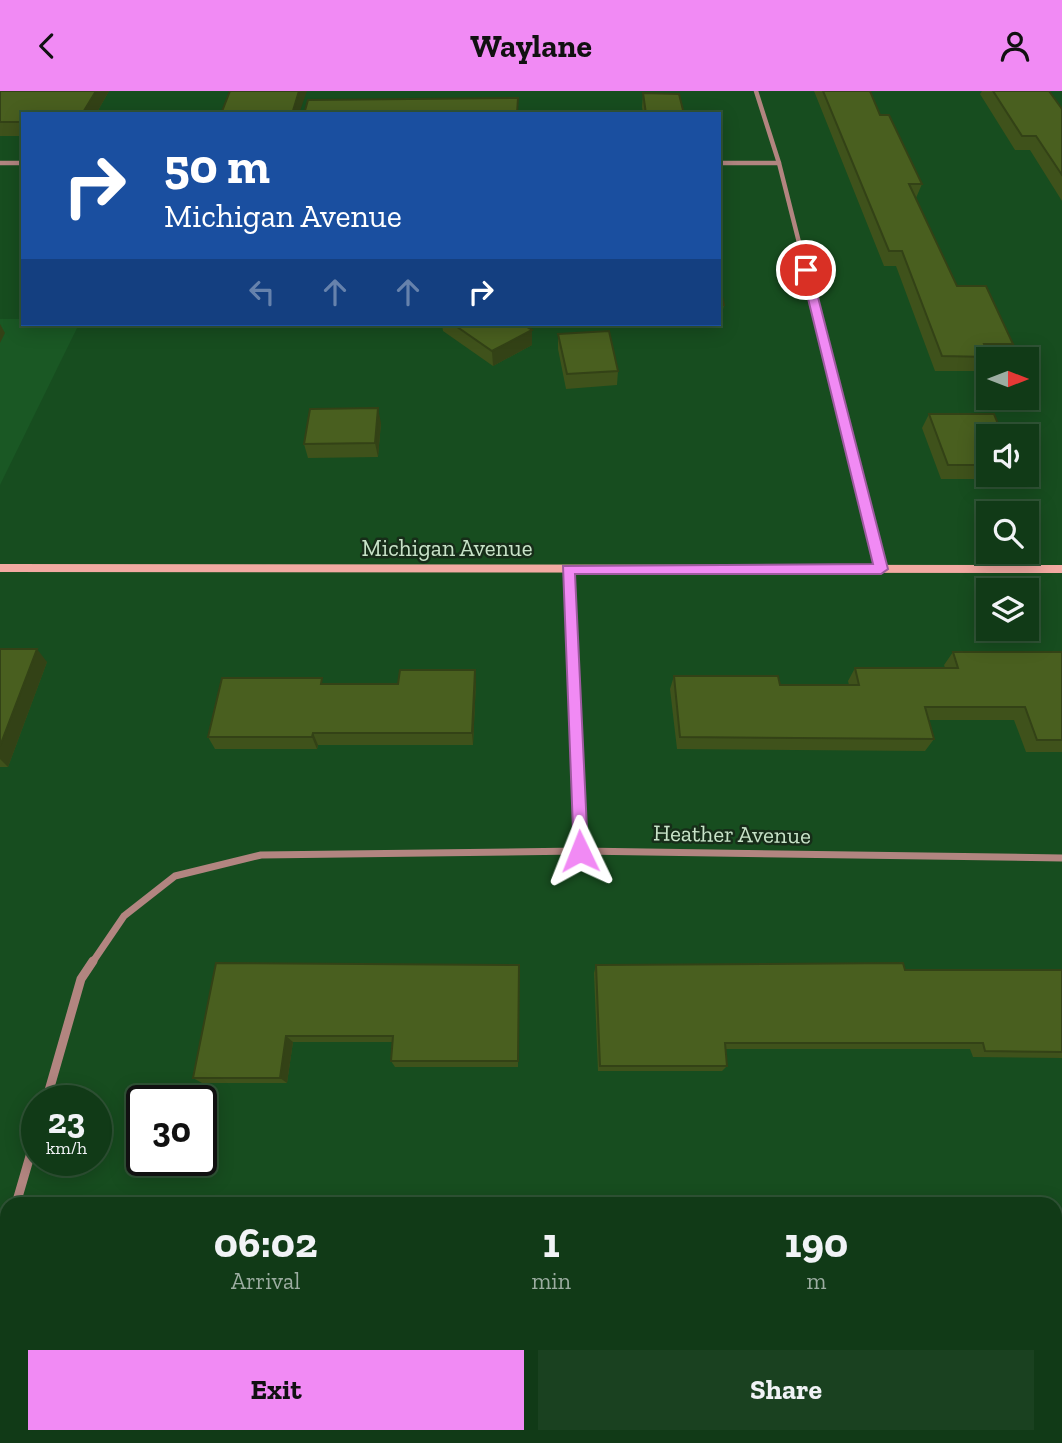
<!DOCTYPE html>
<html lang="en">
<head>
<meta charset="utf-8">
<style>
  :root { --surface:#113a17; --page:#1a4120; --text:#f1f3f6; --muted:#9cada1; --line:#305436; --accent:#f18af4 }
  body { margin:0; font-family:"Zilla Slab",serif; background:var(--page); color:var(--text); height:100vh; display:flex; flex-direction:column; font-size:26px; white-space:nowrap }
  * { box-sizing:border-box; margin:0 }
  p { font-size:23px; color:var(--muted) }
  .icon { flex:none; width:38px; height:38px; fill:none; stroke:currentColor; stroke-width:2; stroke-linecap:round; stroke-linejoin:round }
  .map { position:relative; flex:1; overflow:hidden }
  .drawer { position:absolute; left:0px; top:1106px; width:1062px; height:247px; display:flex; flex-direction:column; background:var(--surface); border-radius:21px 21px 0 0; box-shadow:0 4px 18px #0003,0 0 0 2px var(--line) }
  .drawer>* { flex:none }
  .guide { position:absolute; left:21px; top:21px; width:700px; height:214px; border-radius:0px; box-shadow:0 4px 18px #0003,0 0 0 2px var(--line); background:#1a4fa0; color:#fff; overflow:hidden }
  .needle { width:46px; rotate:90deg }
  .fabs { position:absolute; left:976px; top:256px; display:grid; gap:14px }
  .fabs a { display:grid; place-items:center; width:63px; height:63px; border-radius:0px; background:var(--surface); box-shadow:0 4px 18px #0003,0 0 0 2px var(--line); font-size:35px }
  .speed { position:absolute; left:21px; top:994px; display:flex; gap:14px; font-size:35px; font-weight:700; text-align:center }
  .speed>* { display:grid; place-content:center; width:91px; height:91px; border-radius:50%; background:var(--surface); box-shadow:0 4px 18px #0003,0 0 0 2px var(--line); line-height:1 }
  .speed small { font-size:18px; font-weight:400 }
  .speed .limit { border:4px solid #111; border-radius:10px; background:#fff; color:#111 }
  .pin { position:absolute; display:grid; place-items:center; width:60px; height:60px; color:#fff; margin:-30px; border:4px solid #fff; border-radius:50%; box-shadow:0 2px 7px #0007 }
  .me { position:absolute; width:77px; margin:-38px; rotate:358deg; stroke-linejoin:round; filter:drop-shadow(0 0 5px #0008) }
  .turn { display:flex; align-items:center; gap:24px; height:147px; padding:0 28px; font-size:32px }
  .turn .icon { width:91px; height:91px; stroke-width:2.5 }
  .turn b { display:block; font-size:49px; line-height:60px }
  .lanes { display:flex; align-items:center; height:66px; padding:0 28px; background:#0003; justify-content:center; gap:35px; direction:ltr }
  .lanes .off { opacity:.35 }
  .eta { display:flex; justify-content:space-evenly; align-items:center; height:119px; text-align:center }
  .eta b { font-size:42px; font-weight:700; line-height:49px }
  .primary-button { display:flex; gap:14px; margin-top:auto; padding:14px 28px }
  .primary-button a { flex:1; height:80px; border-radius:0px; background:var(--accent); color:#111; font-size:28px; font-weight:700; line-height:80px; text-align:center }
  .primary-button a+a { background:var(--page); color:var(--text) }
  header { display:flex; justify-content:space-between; align-items:center; height:91px; padding:0 28px; background:var(--accent); color:#111; font-size:32px; font-weight:700 }
  .map>svg:first-child { display:block }
  .built { fill:#1a5824 }
  .lines { fill:none; stroke-linecap:round; stroke-linejoin:round }
  .street-far3 { stroke:#b28580; stroke-width:4.5 }
  .street-far2 { stroke:#b28580; stroke-width:5 }
  .street-far1 { stroke:#b28580; stroke-width:7 }
  .street { stroke:#b28580; stroke-width:9 }
  .secondary { fill:#f2aaa2; fill-rule:evenodd }
  .wall { fill:#3f521b }
  .shaded-wall { fill:#334216 }
  .building { fill:#495f1f; stroke:#334216; stroke-width:2 }
  .route { fill:#f18af4; stroke:#9d5a9f; stroke-width:2 }
  .labels { text-anchor:middle; stroke-width:5; stroke-linejoin:round; paint-order:stroke }
  .street-label { font-size:23px; fill:#c8e3c8; stroke:#172d19 }
</style>
</head>
<body>
<header><svg class="icon" aria-label="back" viewBox="0 0 24 24"><path d="M15 5l-7 7 7 7"/></svg>Waylane<svg class="icon" aria-label="person" viewBox="0 0 24 24"><circle cx="12" cy="8" r="4"/><path d="M4 21q1-7 8-7t8 7"/></svg></header>
<div class="map">
<svg width="1062" height="1352" viewBox="0 0 1062 1352">
  <rect width="100%" height="100%" fill="#174d1f"/>
  <!-- built -->
  <polygon class="built" points="0,228 23,228 23,233 79,233 0,394"/>
  <g class="lines">
    <!-- street-far3 -->
    <g class="street-far3">
      <polyline points="756,0 779,72 816,219"/>
      <polyline points="0,72 23,72"/>
      <polyline points="719,72 779,72"/>
    </g>
    <!-- street-far2 -->
    <g class="street-far2">
      <polyline points="815,217 881,478"/>
      <polyline points="568,478 569,502"/>
    </g>
    <!-- street-far1 -->
    <g class="street-far1">
      <polyline points="569,500 580,760"/>
      <polyline points="92,872 124,825 175,785 261,764 580,760 1062,767"/>
    </g>
    <!-- street -->
    <g class="street">
      <polyline points="46,1010 81,888 93,870"/>
      <polyline points="16,1113 37,1041"/>
      <polyline points="0,1166 7,1142"/>
    </g>
    <!-- secondary -->
    <polygon class="secondary" points="0,473 1062,474 1062,482 0,481"/>
  </g>
  <!-- wall -->
  <g class="wall">
    <polygon points="0,0 109,0 96,23 23,23 23,45 0,45"/>
    <polygon points="814,0 870,0 880,24 922,93 916,107 957,195 1013,253 1005,268 988,268 982,280 935,280 896,175 884,175"/>
    <polygon points="982,0 1049,0 1062,18 1062,110 1030,59 1015,59 980,3"/>
    <polygon points="643,2 684,23 643,23 642,16"/>
    <polygon points="719,192 724,214 721,228 719,228"/>
    <polygon points="442,233 522,233 532,239 532,254 493,275 443,240"/>
    <polygon points="558,243 618,280 617,294 566,298 558,258"/>
    <polygon points="929,323 989,345 989,383 1010,383 1007,388 941,388 922,337"/>
    <polygon points="381,332 378,366 308,367 304,353"/>
    <polygon points="0,558 47,571 8,676 0,676"/>
    <polygon points="953,561 1062,561 1062,661 1026,661 1014,629 928,629 934,648 925,660 677,658 670,598 674,585 780,594 849,594 848,590 855,577 945,577 944,574"/>
    <polygon points="476,591 473,654 318,654 317,658 215,658 208,646 324,593"/>
    <polygon points="216,872 519,874 518,976 395,976 391,970 392,951 293,951 287,992 202,992 193,987"/>
    <polygon points="596,874 905,879 1062,879 1062,967 973,966 970,958 725,958 727,975 722,980 598,980 594,882"/>
  </g>
  <!-- shaded-wall -->
  <g class="shaded-wall">
    <polygon points="96,0 109,0 96,23 82,23"/>
    <polygon points="299,0 307,0 299,23 292,23"/>
    <polygon points="0,233 5,242 0,252"/>
    <polygon points="532,239 532,254 493,275 492,260"/>
    <polygon points="378,317 381,332 378,366 375,352"/>
    <polygon points="37,558 47,571 8,676 0,668 0,655"/>
    <polygon points="475,579 476,591 473,654 472,642"/>
    <polygon points="313,642 318,654 317,658 312,646"/>
    <polygon points="286,945 293,951 287,992 280,987"/>
  </g>
  <!-- building -->
  <g class="building">
    <polygon points="0,0 96,0 82,23 23,23 23,31 0,31"/>
    <polygon points="230,0 299,0 292,23 221,23"/>
    <polygon points="823,0 870,0 880,24 889,24 922,93 909,93 957,195 986,195 1013,253 984,253 989,266 942,265 902,160 889,160"/>
    <polygon points="993,0 1049,0 1062,18 1062,84 1036,45 1022,45"/>
    <polygon points="643,2 679,3 684,23 646,23"/>
    <polygon points="518,7 517,23 304,23 308,9"/>
    <polygon points="719,192 724,214 719,214"/>
    <polygon points="453,233 522,233 532,239 492,260"/>
    <polygon points="609,240 618,280 567,283 558,243"/>
    <polygon points="378,317 375,352 304,353 310,318"/>
    <polygon points="929,323 994,323 1003,345 989,345 989,374 948,374"/>
    <polygon points="0,558 37,558 0,655"/>
    <polygon points="953,561 1062,561 1062,649 1037,649 1025,616 925,616 934,648 680,646 674,585 778,585 780,594 859,594 855,577 958,577"/>
    <polygon points="400,579 475,579 472,642 313,642 312,646 208,646 222,587 322,587 321,593 398,593"/>
    <polygon points="216,872 519,874 518,970 391,970 393,945 286,945 280,987 193,987"/>
    <polygon points="903,872 905,879 1062,879 1062,961 985,960 983,952 725,952 727,975 600,975 596,874"/>
    <rect x="1055" y="1143" width="7" height="155"/>
  </g>
  <!-- route -->
  <polygon class="route" points="806,176 811,179 888,478 881,483 575,483 588,760 580,767 574,765 563,475 873,473 801,179"/>
  <g class="labels">
    <!-- street labels -->
    <g class="street-label">
      <text x="447" y="465">Michigan Avenue</text>
      <text transform="translate(732 743) rotate(1)" y="8">Heather Avenue</text>
    </g>
  </g>
</svg>
<div class="fabs">
<a><svg class="needle" viewBox="-14 -14 28 28"><path d="M0-13l5 13h-10z" fill="#e53935"/><path d="M0 13l5-13h-10z" fill="#9cada1"/></svg></a>
<a><svg class="icon" aria-label="sound" viewBox="0 0 24 24"><path d="M4 9h4l5-4v14l-5-4H4zM17 9q2 3 0 6"/></svg></a>
<a><svg class="icon" aria-label="search" viewBox="0 0 24 24"><circle cx="10" cy="10" r="6"/><path d="M15 15l6 6"/></svg></a>
<a><svg class="icon" aria-label="layers" viewBox="0 0 24 24"><path d="M12 4l9 5-9 5-9-5zM3 14l9 5 9-5"/></svg></a>
</div>
<div class="speed"><div>23<small>km/h</small></div><div class="limit">30</div></div>
<div class="pin" style="left:806px;top:179px;background:#d93025"><svg class="icon" aria-label="arrive" viewBox="0 0 24 24"><path d="M6 21V4h12l-3 4 3 4H6"/></svg></div>
<svg class="me" style="left:580px;top:760px" viewBox="-20 -20 40 40"><path d="M0-17L14 15 0 8-14 15z" fill="#f18af4" stroke="#fff" stroke-width="4"/></svg>
<div class="guide">
<div class="turn"><svg class="icon" aria-label="right" viewBox="0 0 24 24"><path d="M7 20v-9h11M14 6l5 5-5 5"/></svg><div><b>50 m</b>Michigan Avenue</div></div>
<div class="lanes"><svg class="icon off" aria-label="left" viewBox="0 0 24 24"><path d="M17 20v-9H6M10 6l-5 5 5 5"/></svg><svg class="icon off" aria-label="ahead" viewBox="0 0 24 24"><path d="M12 20V5M6 11l6-6 6 6"/></svg><svg class="icon off" aria-label="ahead" viewBox="0 0 24 24"><path d="M12 20V5M6 11l6-6 6 6"/></svg><svg class="icon" aria-label="right" viewBox="0 0 24 24"><path d="M7 20v-9h11M14 6l5 5-5 5"/></svg></div>
</div>
<section class="drawer">
<div class="eta">
<div><b>06:02</b><p>Arrival</p></div>
<div><b>1</b><p>min</p></div>
<div><b>190</b><p>m</p></div>
</div>
<div class="primary-button"><a>Exit</a><a>Share</a></div>
</section>
</div>
</body>
</html>
